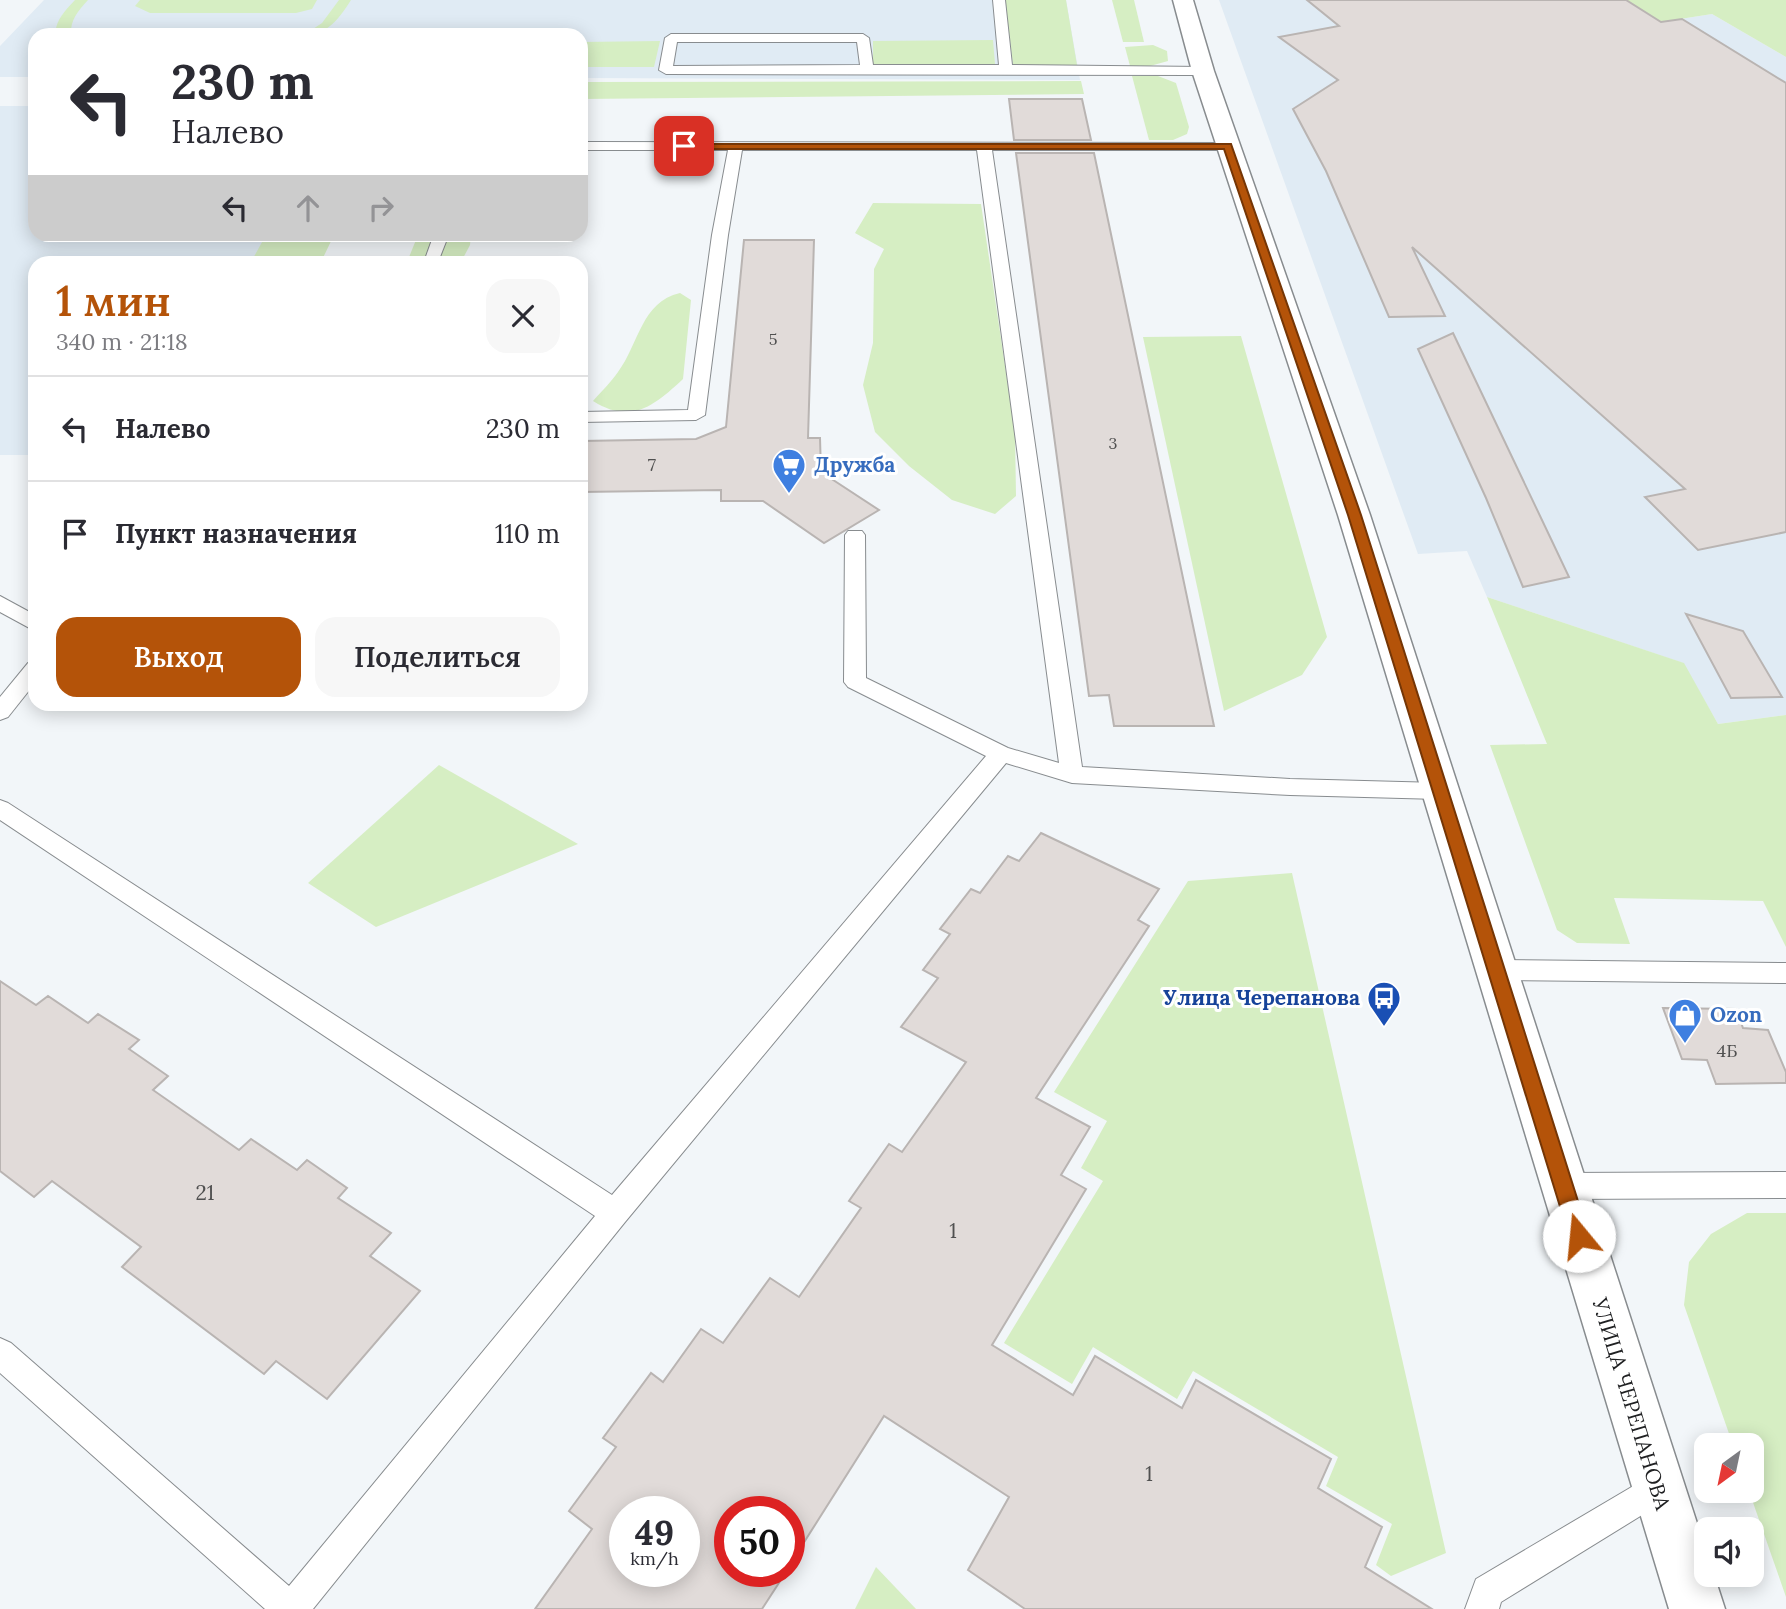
<!DOCTYPE html>
<html lang="ru">
<head>
<meta charset="utf-8">
<style>
  :root { --surface:#fff; --page:#f7f7f7; --text:#2b2b33; --muted:#7c7c81; --line:#e1e1e2; --accent:#b45309 }
  body { margin:0; font-family:Lora,serif; background:var(--page); color:var(--text); height:100vh; display:flex; flex-direction:column; font-size:26px; white-space:nowrap }
  * { box-sizing:border-box; margin:0 }
  p { font-size:23px; color:var(--muted) }
  .icon { flex:none; width:38px; height:38px; fill:none; stroke:currentColor; stroke-width:2; stroke-linecap:round; stroke-linejoin:round }
  .map { position:relative; flex:1; overflow:hidden }
  .sheet { position:absolute; left:28px; top:256px; width:560px; height:455px; display:flex; flex-direction:column; background:var(--surface); border-radius:21px; box-shadow:0 4px 18px #0003 }
  .sheet>* { flex:none }
  .hud { position:absolute; left:28px; top:28px; width:560px; height:214px; border-radius:21px; box-shadow:0 4px 18px #0003; background:#fff; color:var(--text); overflow:hidden }
  .needle { width:46px; rotate:213deg }
  .fabs { position:absolute; left:1694px; top:1433px; display:grid; gap:14px }
  .fabs a { display:grid; place-items:center; width:70px; height:70px; border-radius:14px; background:var(--surface); box-shadow:0 4px 18px #0003; font-size:35px }
  .speed { position:absolute; left:609px; top:1496px; display:flex; gap:14px; font-size:35px; font-weight:700; text-align:center }
  .speed>* { display:grid; place-content:center; width:91px; height:91px; border-radius:50%; background:var(--surface); box-shadow:0 4px 18px #0003; line-height:1 }
  .speed small { font-size:18px; font-weight:400 }
  .speed .limit { border:10px solid #d22; background:#fff; color:#111 }
  .pin { position:absolute; display:grid; place-items:center; width:60px; height:60px; color:#fff; margin:-30px; border-radius:14px; box-shadow:0 4px 10px #0006 }
  .me { position:absolute; width:77px; margin:-38px; rotate:343deg; stroke-linejoin:round; filter:drop-shadow(0 0 5px #0008) }
  .turn { display:flex; align-items:center; gap:24px; height:147px; padding:0 28px; font-size:32px }
  .turn .icon { width:91px; height:91px; stroke-width:2.5 }
  .turn b { display:block; font-size:49px; line-height:60px }
  .lanes { display:flex; align-items:center; height:66px; padding:0 28px; background:#0003; justify-content:center; gap:35px; direction:ltr }
  .lanes .off { opacity:.35 }
  .round { display:grid; place-items:center; flex:none; width:74px; height:74px; border-radius:21px; background:var(--page) }
  .summary { display:flex; align-items:center; justify-content:space-between; height:119px; padding:0 28px }
  h1 { font-size:42px; font-weight:600; line-height:52px; color:var(--accent) }
  .cta { display:flex; gap:14px; margin-top:auto; padding:14px 28px }
  .cta a { flex:1; height:80px; border-radius:21px; background:var(--accent); color:#fff; font-size:28px; font-weight:600; line-height:80px; text-align:center }
  .cta a+a { background:var(--page); color:var(--text) }
  ul { padding:0; list-style:none }
  li { display:flex; align-items:center; gap:21px; height:105px; padding:0 28px; border-top:2px solid var(--line) }
  li div { flex:1 }
  li b { display:block; font-size:26px }
  li em { font-style:normal }
  .map>svg:first-child { display:block }
  .built { fill:#e0ebf4 }
  .green { fill:#d6eec3 }
  .building { fill:#e1dbd9; stroke:#b9b4b2; stroke-width:2; fill-rule:evenodd }
  .lines { fill:none; stroke-linecap:round; stroke-linejoin:round }
  .service-casing { stroke:#888c8f; stroke-width:2 }
  .secondary-casing { stroke:#888c8f; stroke-width:3 }
  .service { fill:#fff; fill-rule:evenodd }
  .secondary { fill:#fff; fill-rule:evenodd }
  .route { fill:#b45309; stroke:#753606; stroke-width:2 }
  .labels { text-anchor:middle; stroke-width:6; stroke-linejoin:round; paint-order:stroke }
  .far-number-label { font-size:16px; fill:#505050 }
  .number-label { font-size:18px; fill:#505050 }
  .shop-label { font-size:21px; font-weight:bold; fill:#366cbe; stroke:#fff; text-anchor:start }
  .transit-label { font-size:21px; font-weight:bold; fill:#164399; stroke:#fff; text-anchor:end }
  .near-number-label { font-size:21px; fill:#505050 }
  .street-label { font-size:21px; fill:#202123; stroke:#fff }
</style>
</head>
<body>
<div class="map">
<svg width="1786" height="1609" viewBox="0 0 1786 1609">
  <rect width="100%" height="100%" fill="#f2f6f9"/>
  <!-- built -->
  <g class="built">
    <polygon points="44,0 1066,0 1080,80 581,78 581,35 35,35 35,77 0,77 0,46"/>
    <polygon points="1219,0 1626,0 1661,22 1712,14 1786,57 1786,715 1718,724 1683,663 1487,597 1467,551 1418,554"/>
    <polygon points="0,106 35,106 35,234 276,235 262,262 35,262 35,455 0,455"/>
  </g>
  <!-- green -->
  <g class="green">
    <path d="M 75,0 L 88,0 C 78,11 70,20 71,35 L 55,35 C 56,19 65,11 75,0 Z"/>
    <polygon points="140,0 317,0 312,9 296,13 150,13 135,6"/>
    <path d="M 339,0 L 351,0 C 339,19 327,35 304,35 L 322,23 Z"/>
    <polygon points="1005,0 1066,0 1077,65 1013,65"/>
    <polygon points="1112,0 1134,0 1144,42 1123,42"/>
    <polygon points="1626,0 1786,0 1786,57 1712,14 1661,22"/>
    <polygon points="993,40 995,64 873,65 873,41"/>
    <polygon points="660,41 654,67 581,67 581,42"/>
    <polygon points="1153,45 1167,51 1168,61 1150,66 1130,66 1125,47"/>
    <polygon points="1132,76 1158,76 1176,83 1189,127 1187,134 1173,140 1149,140"/>
    <polygon points="1081,81 1084,94 581,99 581,82"/>
    <polygon points="873,203 981,204 1015,433 1016,496 995,514 952,500 909,466 875,432 863,385 873,343 874,269 884,249 855,233"/>
    <polygon points="266,235 266,234 334,235 321,262 251,262"/>
    <polygon points="418,235 471,235 470,245 461,262 407,262"/>
    <path d="M 680,293 L 691,300 L 683,379 C 654,406 631,425 593,401 C 601,392 611,382 618,372 C 639,344 641,302 680,293 Z"/>
    <polygon points="1241,336 1327,637 1302,675 1224,711 1143,337"/>
    <polygon points="1487,597 1684,663 1718,724 1786,715 1786,947 1763,901 1614,898 1630,944 1577,943 1557,930 1490,745 1547,744"/>
    <polygon points="439,765 578,844 376,927 308,883"/>
    <polygon points="1292,873 1446,1553 1391,1576 1376,1565 1392,1524 1326,1486 1338,1457 1193,1371 1177,1399 1093,1347 1072,1384 1004,1343 1103,1181 1081,1168 1107,1121 1054,1092 1188,881"/>
    <polygon points="1747,1213 1786,1213 1786,1597 1749,1491 1752,1491 1752,1446 1733,1445 1684,1305 1689,1262 1711,1234"/>
    <polygon points="876,1567 916,1609 855,1609"/>
  </g>
  <!-- building -->
  <g class="building">
    <polygon points="1307,0 1626,0 1661,22 1682,19 1786,83 1786,532 1698,550 1645,497 1685,489 1412,247 1445,316 1389,317 1326,171 1293,109 1338,80 1279,37 1339,26"/>
    <polygon points="1009,99 1082,99 1091,140 1014,140"/>
    <polygon points="1016,153 1094,153 1214,726 1114,726 1109,695 1089,696"/>
    <polygon points="744,240 814,240 808,438 820,438 821,472 879,510 824,543 763,501 721,501 721,490 581,492 581,441 696,439 726,427"/>
    <polygon points="1453,333 1551,539 1569,577 1523,587 1486,498 1418,349"/>
    <polygon points="1686,614 1743,631 1782,697 1731,698"/>
    <path d="M 1041,833 L 1159,889 L 1138,920 L 1149,926 L 1036,1098 L 1090,1127 L 1061,1175 L 1086,1189 L 992,1345 L 1073,1395 L 1095,1356 L 1182,1408 L 1196,1380 L 1331,1459 L 1318,1488 L 1382,1527 L 1365,1567 L 1432,1609 L 1025,1609 L 968,1570 L 1009,1497 L 884,1416 L 789,1566 L 789,1512 L 730,1512 L 730,1572 L 786,1572 L 762,1609 L 535,1609 L 592,1529 L 569,1511 L 616,1447 L 603,1438 L 651,1373 L 663,1382 L 701,1329 L 723,1343 L 770,1278 L 799,1297 L 861,1208 L 849,1201 L 889,1144 L 902,1152 L 966,1062 L 901,1027 L 938,978 L 923,970 L 950,934 L 940,929 L 971,889 L 980,893 L 1008,856 L 1019,861 ZM 625,1512 L 684,1512 L 684,1572 L 625,1572 Z"/>
    <polygon points="0,981 36,1005 48,996 88,1023 98,1014 139,1040 129,1049 168,1076 153,1090 239,1150 251,1139 297,1170 307,1160 347,1188 338,1198 391,1233 370,1256 420,1291 327,1399 276,1361 264,1374 122,1267 141,1247 52,1181 34,1197 0,1171"/>
    <polygon points="1663,1008 1736,1009 1743,1028 1768,1030 1786,1072 1786,1083 1716,1084 1707,1060 1682,1059"/>
  </g>
  <g class="lines">
    <defs>
      <g id="service">
        <path d="M 993,0 L 1005,0 L 1012,65 L 1203,67 L 1210,71 L 1203,75 L 666,74 L 659,70 L 665,38 L 671,34 L 863,34 L 869,38 L 873,65 L 999,65 ZM 677,42 L 857,42 L 860,65 L 673,66 Z"/>
        <polygon points="581,142 1233,143 1233,149 1228,150 992,150 1082,767 1290,779 1439,783 1447,785 1450,791 1447,797 1439,799 1290,795 1072,783 1006,763 625,1222 313,1609 265,1609 0,1373 0,1338 11,1343 289,1586 595,1216 0,820 0,800 8,803 612,1195 986,756 848,687 844,682 845,535 848,531 862,531 865,535 866,678 1008,748 1059,763 977,150 742,150 728,235 705,415 696,420 581,422 581,412 688,410 712,235 728,150 581,150"/>
        <polygon points="434,234 449,234 438,262 424,262"/>
        <polygon points="0,596 35,615 35,631 0,612"/>
        <polygon points="35,661 35,683 8,717 0,720 0,697 28,663"/>
        <polygon points="1496,960 1786,963 1786,983 1496,980 1487,977 1484,970 1487,963"/>
        <polygon points="1786,1172 1786,1198 1563,1199 1553,1195 1549,1186 1553,1177 1563,1173"/>
        <polygon points="1657,1472 1668,1477 1673,1488 1668,1499 1501,1602 1499,1609 1465,1609 1476,1579"/>
      </g>
      <polygon id="secondary" points="1173,0 1193,0 1214,71 1370,515 1706,1551 1706,1575 1714,1575 1725,1609 1669,1609 1338,515 1192,71"/>
    </defs>
    <!-- service casing -->
    <use href="#service" class="service-casing"/>
    <!-- secondary casing -->
    <use href="#secondary" class="secondary-casing"/>
    <!-- service -->
    <use href="#service" class="service"/>
    <!-- secondary -->
    <use href="#secondary" class="secondary"/>
  </g>
  <!-- route -->
  <polygon class="route" points="681,144 1231,144 1361,515 1589,1236 1586,1243 1579,1246 1572,1243 1569,1236 1348,515 1224,149 684,149 679,146"/>
  <!-- icons -->
  <defs>
    <symbol id="supermarket-pin" viewBox="-11 -11 22 30"><path d="M0 17L-7.5 6A9.5 9.5 0 1 1 7.5 6Z" fill="#3f7fe0" stroke="#fff"/><path d="M-6-5.5h2.5l.6 2H6L4.5 2H-2.5L-4.4-4H-6ZM-1.5 3.2a1.3 1.3 0 1 0 .1 0ZM3 3.2a1.3 1.3 0 1 0 .1 0Z" fill="#fff"/></symbol>
    <symbol id="bus-pin" viewBox="-11 -11 22 30"><path d="M0 17L-7.5 6A9.5 9.5 0 1 1 7.5 6Z" fill="#1a4fb4" stroke="#fff"/><path d="M-5-6H5V4H4V6H2V4H-2V6H-4V4H-5ZM-3.5-4V0h7V-4ZM-3.5 1.2v1.5H-2V1.2ZM2 1.2v1.5H3.5V1.2Z" fill="#fff"/></symbol>
    <symbol id="shop-pin" viewBox="-11 -11 22 30"><path d="M0 17L-7.5 6A9.5 9.5 0 1 1 7.5 6Z" fill="#3f7fe0" stroke="#fff"/><path d="M-5-2.5h2.3a2.7 3.5 0 0 1 5.4 0H5L5.5 6h-11ZM-1.5-2.5h3a1.5 2.3 0 0 0-3 0Z" fill="#fff"/></symbol>
  </defs>
  <g fill-rule="evenodd">
    <use href="#supermarket-pin" x="770" y="446" width="38" height="52"/>
    <use href="#bus-pin" x="1365" y="979" width="38" height="52"/>
    <use href="#shop-pin" x="1666" y="996" width="38" height="52"/>
  </g>
  <g class="labels">
    <!-- far-number labels -->
    <g class="far-number-label">
      <text x="773" y="345">5</text>
      <text x="1113" y="449">3</text>
    </g>
    <!-- number labels -->
    <g class="number-label">
      <text x="652" y="471">7</text>
      <text x="1727" y="1057">4Б</text>
    </g>
    <!-- shop labels -->
    <g class="shop-label">
      <text x="814" y="472">Дружба</text>
      <text x="1710" y="1022">Ozon</text>
    </g>
    <!-- transit labels -->
    <g class="transit-label">
      <text x="1360" y="1005">Улица Черепанова</text>
    </g>
    <!-- near-number labels -->
    <g class="near-number-label">
      <text x="205" y="1200">21</text>
      <text x="953" y="1238">1</text>
      <text x="1149" y="1481">1</text>
    </g>
    <!-- street labels -->
    <g class="street-label">
      <text transform="translate(1631 1404) rotate(73)" y="7">УЛИЦА ЧЕРЕПАНОВА</text>
    </g>
  </g>
</svg>
<div class="fabs">
<a><svg class="needle" viewBox="-14 -14 28 28"><path d="M0-13l5 13h-10z" fill="#e53935"/><path d="M0 13l5-13h-10z" fill="#7c7c81"/></svg></a>
<a><svg class="icon" aria-label="sound" viewBox="0 0 24 24"><path d="M4 9h4l5-4v14l-5-4H4zM17 9q2 3 0 6"/></svg></a>
</div>
<div class="speed"><div>49<small>km/h</small></div><div class="limit">50</div></div>
<div class="pin" style="left:684px;top:146px;background:#d93025"><svg class="icon" aria-label="arrive" viewBox="0 0 24 24"><path d="M6 21V4h12l-3 4 3 4H6"/></svg></div>
<svg class="me" style="left:1579px;top:1236px" viewBox="-20 -20 40 40"><circle r="19" fill="#fff"/><path d="M0-13L10 11 0 6-10 11z" fill="#b45309"/></svg>
<div class="hud">
<div class="turn"><svg class="icon" aria-label="left" viewBox="0 0 24 24"><path d="M17 20v-9H6M10 6l-5 5 5 5"/></svg><div><b>230 m</b>Налево</div></div>
<div class="lanes"><svg class="icon" aria-label="left" viewBox="0 0 24 24"><path d="M17 20v-9H6M10 6l-5 5 5 5"/></svg><svg class="icon off" aria-label="ahead" viewBox="0 0 24 24"><path d="M12 20V5M6 11l6-6 6 6"/></svg><svg class="icon off" aria-label="right" viewBox="0 0 24 24"><path d="M7 20v-9h11M14 6l5 5-5 5"/></svg></div>
</div>
<section class="sheet">
<div class="summary"><div><h1>1 мин</h1><p>340 m · 21:18</p></div><a class="round"><svg class="icon" aria-label="close" viewBox="0 0 24 24"><path d="M6 6l12 12M18 6L6 18"/></svg></a></div>
<ul>
<li><svg class="icon" aria-label="left" viewBox="0 0 24 24"><path d="M17 20v-9H6M10 6l-5 5 5 5"/></svg><div><b>Налево</b></div><em>230 m</em></li>
<li><svg class="icon" aria-label="arrive" viewBox="0 0 24 24"><path d="M6 21V4h12l-3 4 3 4H6"/></svg><div><b>Пункт назначения</b></div><em>110 m</em></li>
</ul>
<div class="cta"><a>Выход</a><a>Поделиться</a></div>
</section>
</div>
</body>
</html>
